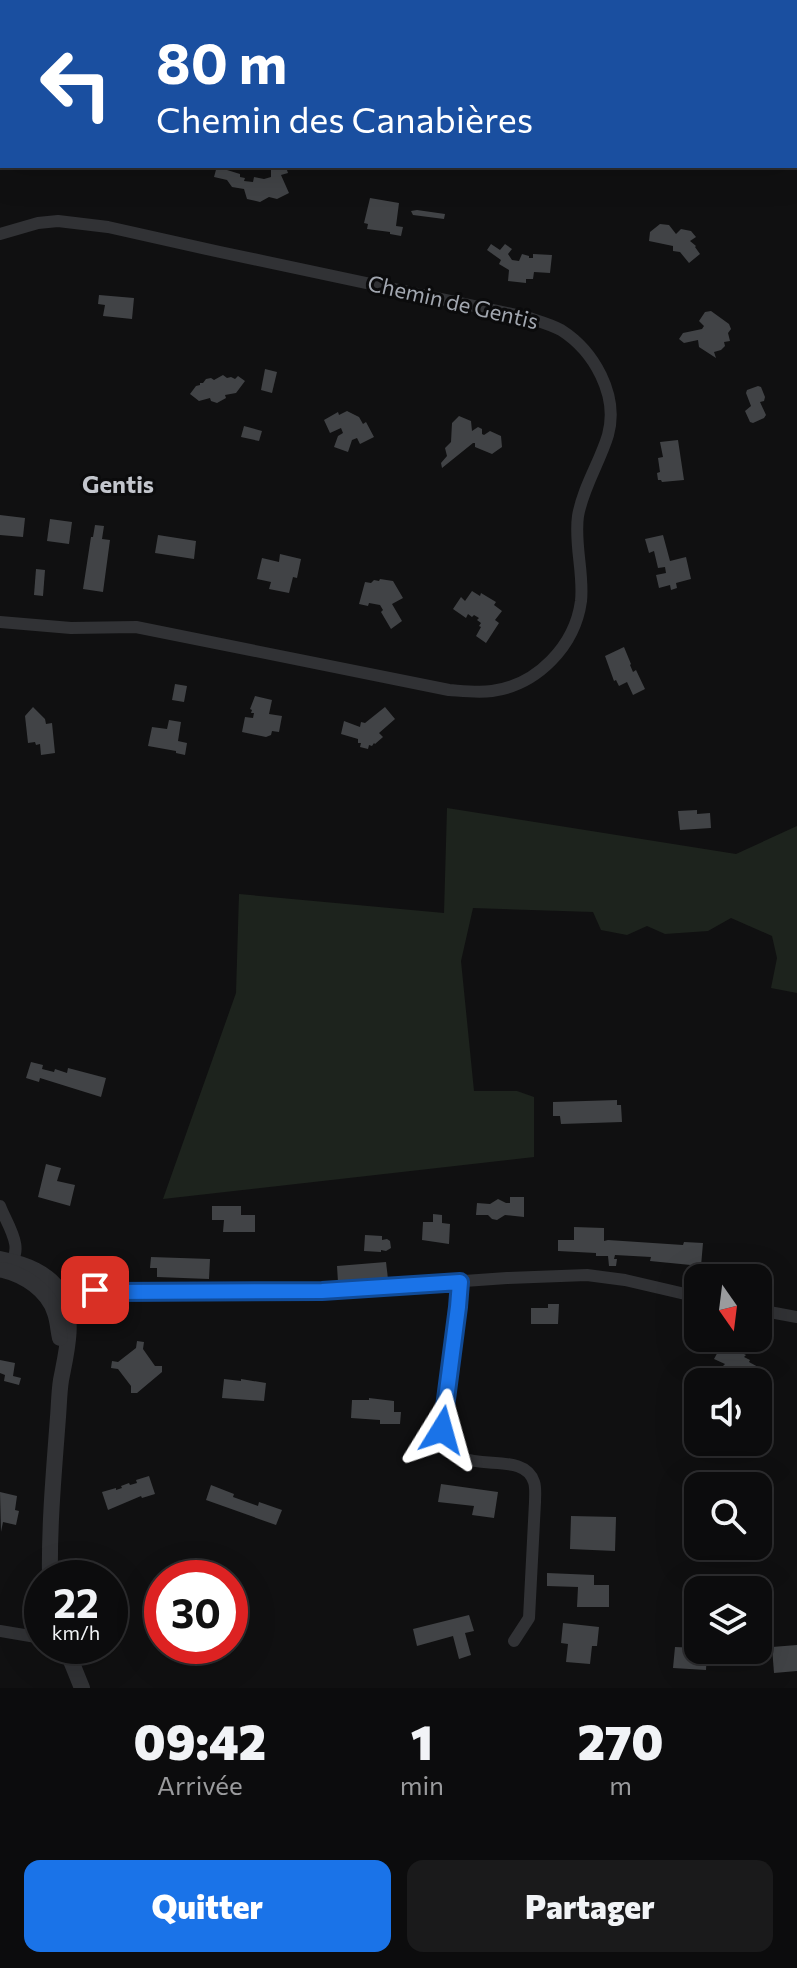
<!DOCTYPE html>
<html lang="fr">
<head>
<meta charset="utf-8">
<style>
  :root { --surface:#0c0c0d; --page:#1a1a1b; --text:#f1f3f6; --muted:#9a9b9d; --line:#2c2c2e; --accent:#1a73e8 }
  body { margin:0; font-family:Commissioner,sans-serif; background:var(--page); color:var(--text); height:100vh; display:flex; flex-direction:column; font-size:30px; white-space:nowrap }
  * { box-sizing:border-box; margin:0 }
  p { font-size:26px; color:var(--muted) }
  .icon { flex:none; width:44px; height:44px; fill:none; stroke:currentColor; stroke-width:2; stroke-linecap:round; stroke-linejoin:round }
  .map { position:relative; height:1688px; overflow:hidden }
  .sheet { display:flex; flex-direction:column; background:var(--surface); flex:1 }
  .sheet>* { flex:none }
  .banner { position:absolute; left:0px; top:0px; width:798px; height:168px; box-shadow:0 8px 32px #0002,0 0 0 2px var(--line); background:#1a4fa0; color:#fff; overflow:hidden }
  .needle { width:52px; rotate:166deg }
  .buttons { position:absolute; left:684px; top:1264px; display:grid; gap:16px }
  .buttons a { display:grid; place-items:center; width:88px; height:88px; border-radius:16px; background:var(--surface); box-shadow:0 8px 32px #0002,0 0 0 2px var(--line); font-size:40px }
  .speed { position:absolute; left:24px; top:1560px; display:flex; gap:16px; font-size:40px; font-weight:700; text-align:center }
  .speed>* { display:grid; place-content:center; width:104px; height:104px; border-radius:50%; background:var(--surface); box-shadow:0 8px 32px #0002,0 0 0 2px var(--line); line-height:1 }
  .speed small { font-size:20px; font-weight:400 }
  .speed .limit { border:12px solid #d22; background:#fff; color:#111 }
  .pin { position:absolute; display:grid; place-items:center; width:68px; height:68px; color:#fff; margin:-34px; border-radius:16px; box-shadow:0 4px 12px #0006 }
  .me { position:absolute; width:88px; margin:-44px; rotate:8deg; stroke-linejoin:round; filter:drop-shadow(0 0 6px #0008) }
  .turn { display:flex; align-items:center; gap:28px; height:168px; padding:0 24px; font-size:36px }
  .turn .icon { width:104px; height:104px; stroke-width:2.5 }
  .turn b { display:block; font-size:56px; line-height:68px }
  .eta { display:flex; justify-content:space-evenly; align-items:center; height:136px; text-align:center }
  .eta b { font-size:48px; font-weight:800; line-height:56px }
  .primary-button { display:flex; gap:16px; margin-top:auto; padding:16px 24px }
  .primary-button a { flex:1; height:92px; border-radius:16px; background:var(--accent); color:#fff; font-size:32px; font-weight:800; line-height:92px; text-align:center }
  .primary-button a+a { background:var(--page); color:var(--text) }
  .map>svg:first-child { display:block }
  .green { fill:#1d231d }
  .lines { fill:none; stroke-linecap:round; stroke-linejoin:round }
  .stream { stroke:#2d353a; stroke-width:4 }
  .building { fill:#414346 }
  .path { stroke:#37393c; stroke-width:2; stroke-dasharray:4 6; stroke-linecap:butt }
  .minor { stroke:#313235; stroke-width:12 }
  .tertiary { stroke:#313235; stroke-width:16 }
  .route-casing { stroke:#114b97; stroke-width:20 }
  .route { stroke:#1a73e8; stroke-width:14 }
  .labels { text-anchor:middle; stroke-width:6; stroke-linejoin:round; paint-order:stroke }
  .street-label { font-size:22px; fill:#a2a7b0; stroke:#0b0b0c }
  .neighbourhood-label { font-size:24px; font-weight:bold; fill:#c3c6cd; stroke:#0b0b0c }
</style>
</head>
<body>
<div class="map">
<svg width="797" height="1688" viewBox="0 0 797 1688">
  <rect width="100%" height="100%" fill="#101011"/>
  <!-- green -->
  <g class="green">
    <polygon points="412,0 797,0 797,82 796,2 422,2"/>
    <polygon points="447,808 736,854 797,826 797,993 771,988 777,958 772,936 731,918 708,931 665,934 647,926 627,935 601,930 593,912 473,908 461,961 474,1091 517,1091 534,1097 534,1157 163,1199 236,993 239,894 444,913"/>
  </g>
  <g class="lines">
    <!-- stream -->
    <g class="stream">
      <polyline points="497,0 501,2"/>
      <polyline points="796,50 797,50"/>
    </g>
  </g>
  <!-- building -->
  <g class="building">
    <polygon points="217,166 228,166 227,170 240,174 240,177 245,178 244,181 253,182 254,177 264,179 271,177 271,166 286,167 288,173 281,175 289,193 277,199 269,197 260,202 247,199 244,189 232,187 227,180 214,177"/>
    <polygon points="370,198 399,203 396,226 403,227 401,236 390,234 390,232 367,229 368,224 364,223"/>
    <polygon points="417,210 445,214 444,219 413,215 411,211"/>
    <polygon points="660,224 669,225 676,234 681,229 691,231 696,237 690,241 696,246 695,247 700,254 689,263 680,252 673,251 673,246 649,241 650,232"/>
    <polygon points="491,244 500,250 505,244 512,249 508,254 512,260 519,261 522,254 529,256 529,258 533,258 533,254 552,255 550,273 534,272 533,279 526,279 526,283 508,281 509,270 499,264 501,260 487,250"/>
    <polygon points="99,295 134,298 132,319 103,316 105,305 98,304"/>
    <polygon points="711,311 729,324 731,329 728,333 730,341 724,342 725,346 721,350 714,352 716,358 699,347 698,340 684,343 679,339 683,333 702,329 704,326 699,321 705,312"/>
    <polygon points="265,369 277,372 272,393 261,390"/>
    <polygon points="223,375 227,378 231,377 235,379 238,376 245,381 236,393 225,395 226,398 217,403 211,401 210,398 199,401 190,394 196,386 200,385 200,383 203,383 206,379 211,378 214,380"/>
    <polygon points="758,386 761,387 765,397 764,401 760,402 766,415 764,418 753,423 750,422 745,411 751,406 746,393 747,390"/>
    <polygon points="347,411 359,417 363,424 366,422 374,437 360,444 357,438 352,440 348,452 334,447 338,436 343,433 341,428 330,433 324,420 338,412 339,415"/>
    <polygon points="459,416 471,421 472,431 478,427 482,429 482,434 484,435 490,431 501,436 502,447 492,454 475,447 475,443 473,443 442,468 441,463 447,456 445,448 451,442 452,423"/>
    <polygon points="244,426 262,431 259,441 241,437"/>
    <polygon points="678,440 684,480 662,482 661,480 658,480 657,473 660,472 658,458 663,457 660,442"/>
    <polygon points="0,515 25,518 23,537 0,535"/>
    <polygon points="50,519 72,522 69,544 47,541"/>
    <polygon points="95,525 104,526 102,539 110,540 103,592 83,589 91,537 93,537"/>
    <polygon points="158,535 196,541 194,559 155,553"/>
    <polygon points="663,535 670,561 686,557 691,579 676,583 677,588 671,590 670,585 659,588 656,575 666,573 665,567 658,568 654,551 649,553 645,539"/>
    <polygon points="280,554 301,559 297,578 293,577 289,593 269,589 271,582 257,579 262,558 279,562"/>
    <polygon points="36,569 45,570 43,596 34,595"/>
    <polygon points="380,579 393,581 403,598 392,604 402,621 391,629 381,612 383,610 380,605 369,603 368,606 359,604 365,582 371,583 374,580 379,581"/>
    <polygon points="472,591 480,596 481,593 496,602 494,605 502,611 495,620 499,623 486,643 476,636 481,627 479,626 481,623 477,620 479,618 474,615 472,617 468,614 466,618 453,609 461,597 465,601"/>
    <polygon points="624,647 631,664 630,665 633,672 636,670 645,689 633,695 627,682 619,686 616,680 614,681 605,656"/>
    <polygon points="175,684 187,686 184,702 172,700"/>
    <polygon points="255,696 272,700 269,714 282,716 279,732 272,731 271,735 266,737 242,732 245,717 253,718 254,713 251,713 252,710 250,709"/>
    <polygon points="33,707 45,719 46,724 52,723 55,753 41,755 40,744 36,745 35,742 28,743 25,716"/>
    <polygon points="385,707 395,719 379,733 383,737 375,744 374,743 372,746 369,745 368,749 360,747 361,743 358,743 358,739 341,734 344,721 360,727 361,722 365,723"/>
    <polygon points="169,720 181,722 178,741 187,743 185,755 176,753 176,751 148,746 152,727 167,729"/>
    <polygon points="697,810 697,814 710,813 711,828 680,830 678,811"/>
    <polygon points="31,1062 43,1065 42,1069 54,1072 55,1069 67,1073 68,1068 106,1078 101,1097 40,1078 39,1082 26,1078"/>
    <polygon points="617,1100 617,1105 621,1105 622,1122 561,1124 560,1116 553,1116 553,1102"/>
    <polygon points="46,1164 61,1168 57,1181 75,1185 70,1206 38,1197"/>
    <polygon points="510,1197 524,1197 524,1217 505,1215 497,1220 492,1219 488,1215 476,1215 477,1203 490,1204 498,1199 506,1203 510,1203"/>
    <polygon points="212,1206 241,1206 241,1215 255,1215 255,1232 223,1232 224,1220 212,1220"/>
    <polygon points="433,1214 442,1215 442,1223 450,1224 449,1244 422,1240 423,1222 433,1222"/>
    <polygon points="574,1227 604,1228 604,1241 608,1240 683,1245 684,1242 703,1243 701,1266 650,1261 651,1257 615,1255 614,1259 617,1259 616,1266 609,1266 608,1256 596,1256 596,1253 558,1251 558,1240 574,1240"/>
    <polygon points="365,1235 382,1236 382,1240 387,1239 390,1241 391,1248 386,1251 381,1250 381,1252 364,1251"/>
    <polygon points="151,1257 210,1259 209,1279 157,1277 157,1268 150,1268"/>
    <polygon points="386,1262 388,1279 338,1282 337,1266"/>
    <polygon points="548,1304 559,1304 558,1324 531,1324 531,1308 548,1308"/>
    <polygon points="137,1341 144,1342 143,1349 155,1366 162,1366 162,1372 137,1393 131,1393 131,1386 118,1369 111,1368 112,1361 118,1362 136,1348"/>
    <polygon points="720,1348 730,1353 731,1351 736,1353 738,1351 746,1355 744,1357 750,1360 749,1362 760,1368 754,1379 744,1374 743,1376 737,1373 735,1376 727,1371 729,1369 723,1366 725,1364 714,1359"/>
    <polygon points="0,1360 15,1363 13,1376 21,1378 19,1385 4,1381 5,1375 0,1373"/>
    <polygon points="224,1379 241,1381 241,1379 266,1383 264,1401 222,1398"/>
    <polygon points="369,1398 394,1401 394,1412 401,1412 400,1424 380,1424 380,1420 351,1418 352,1400 369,1400"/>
    <polygon points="149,1476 155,1494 142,1498 141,1496 108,1510 102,1492 116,1488 116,1490 122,1488 121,1486 129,1483 130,1485 137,1483 136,1480"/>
    <polygon points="441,1484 498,1492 494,1518 472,1515 474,1506 438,1502"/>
    <polygon points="211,1485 234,1494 233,1497 258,1506 259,1502 282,1510 276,1525 206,1500"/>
    <polygon points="0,1492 17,1496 15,1510 19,1511 16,1525 3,1522 1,1532"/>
    <polygon points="571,1516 616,1517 615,1551 570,1549"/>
    <polygon points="547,1573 594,1575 594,1585 609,1585 609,1607 577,1607 578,1587 547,1586"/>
    <polygon points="469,1615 474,1631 465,1633 471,1655 459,1659 453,1636 417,1646 413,1629"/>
    <polygon points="563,1623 599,1627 597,1646 592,1646 590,1664 566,1662 568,1644 561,1643"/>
    <polygon points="797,1645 797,1671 774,1673 772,1647"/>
    <polygon points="675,1647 698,1648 699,1652 707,1652 706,1670 673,1668"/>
  </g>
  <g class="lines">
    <!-- path -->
    <g class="path">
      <polyline points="568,0 571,2"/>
      <polyline points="796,39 797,39"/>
    </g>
    <!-- minor -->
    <g class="minor">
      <path d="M 0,234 L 38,223 L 58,221 L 108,227 L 220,252 L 526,317 C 538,321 550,324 561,330 C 594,351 619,395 608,435 C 600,462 583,487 578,516 C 574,544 584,573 581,601 C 575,646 537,685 492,691 C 478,693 463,691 449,690 L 136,627 L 71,628 L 0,622"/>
      <path d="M 0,1206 C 6,1223 28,1252 6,1265"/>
      <path d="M 460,1282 L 458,1307 L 442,1430 C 450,1485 522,1444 534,1482 C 536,1488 535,1496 535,1502 L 529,1618 L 514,1641"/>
      <polyline points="111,1292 322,1291 507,1278 587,1275 625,1280 698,1297"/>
      <polyline points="54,1296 64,1289 111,1292 76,1313 63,1314"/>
      <polyline points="758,1310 797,1317"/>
      <polyline points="0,1631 42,1638"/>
    </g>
    <!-- tertiary -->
    <g class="tertiary">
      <path d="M 0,1259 C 25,1264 49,1272 62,1295 C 75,1320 66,1354 61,1380 C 59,1393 59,1405 58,1417 C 54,1471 49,1525 50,1578"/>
      <path d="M 3,1270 C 24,1275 48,1290 55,1313 C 58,1321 58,1330 60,1338"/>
      <polyline points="65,1646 82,1688"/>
    </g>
  </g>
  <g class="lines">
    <defs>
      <polyline id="route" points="95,1290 111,1292 322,1291 460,1282 458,1307 442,1430"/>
    </defs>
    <!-- route casing -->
    <use href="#route" class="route-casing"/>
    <!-- route -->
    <use href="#route" class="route"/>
  </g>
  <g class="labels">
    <!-- street labels -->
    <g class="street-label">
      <text transform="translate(453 302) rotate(13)" y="8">Chemin de Gentis</text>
    </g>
    <!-- neighbourhood labels -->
    <g class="neighbourhood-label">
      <text x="118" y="493">Gentis</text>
    </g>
  </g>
</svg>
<div class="buttons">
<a><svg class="needle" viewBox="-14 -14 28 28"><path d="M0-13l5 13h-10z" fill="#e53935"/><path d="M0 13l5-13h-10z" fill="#9a9b9d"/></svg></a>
<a><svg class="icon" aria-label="sound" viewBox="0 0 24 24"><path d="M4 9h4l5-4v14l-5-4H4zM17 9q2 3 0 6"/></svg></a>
<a><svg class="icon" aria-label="search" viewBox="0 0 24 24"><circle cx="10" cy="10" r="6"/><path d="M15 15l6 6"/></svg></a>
<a><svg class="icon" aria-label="layers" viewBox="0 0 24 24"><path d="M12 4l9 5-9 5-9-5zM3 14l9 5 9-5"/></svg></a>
</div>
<div class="speed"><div>22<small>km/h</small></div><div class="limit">30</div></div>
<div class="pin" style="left:95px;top:1290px;background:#d93025"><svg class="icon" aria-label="arrive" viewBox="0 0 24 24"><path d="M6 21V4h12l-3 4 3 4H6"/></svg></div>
<svg class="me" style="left:442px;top:1430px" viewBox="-20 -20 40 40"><path d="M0-17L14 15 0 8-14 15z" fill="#1a73e8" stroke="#fff" stroke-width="4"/></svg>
<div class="banner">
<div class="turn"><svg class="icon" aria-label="left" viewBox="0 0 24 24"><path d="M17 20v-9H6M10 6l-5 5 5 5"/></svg><div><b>80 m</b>Chemin des Canabières</div></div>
</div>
</div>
<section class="sheet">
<div class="eta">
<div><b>09:42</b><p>Arrivée</p></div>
<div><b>1</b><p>min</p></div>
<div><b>270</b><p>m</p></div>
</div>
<div class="primary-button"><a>Quitter</a><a>Partager</a></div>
</section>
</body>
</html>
